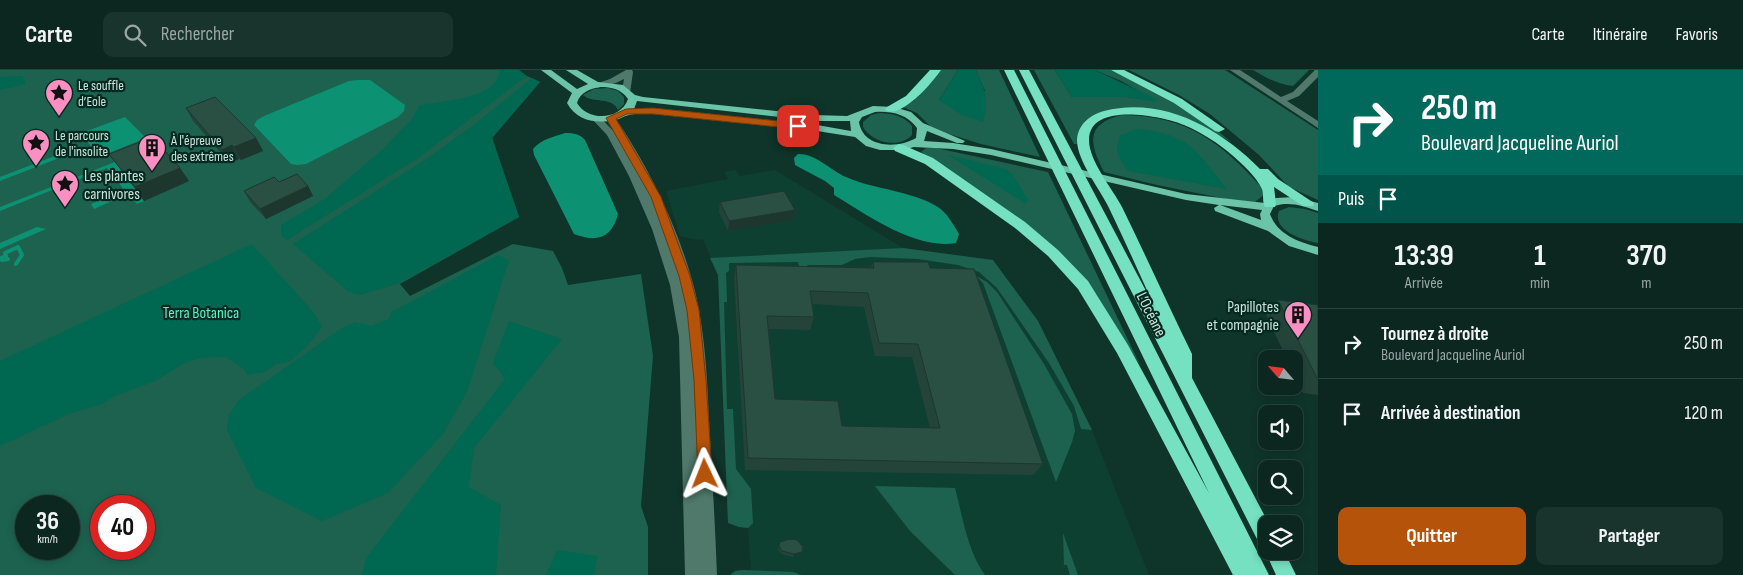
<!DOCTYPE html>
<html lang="fr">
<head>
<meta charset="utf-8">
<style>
  :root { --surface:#0b2720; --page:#19332d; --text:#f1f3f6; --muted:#9aa5a5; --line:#2b443e; --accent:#b45309 }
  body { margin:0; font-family:"Sofia Sans Condensed",sans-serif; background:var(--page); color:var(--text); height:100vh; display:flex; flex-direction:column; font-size:19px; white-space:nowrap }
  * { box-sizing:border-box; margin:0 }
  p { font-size:16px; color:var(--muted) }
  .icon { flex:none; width:28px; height:28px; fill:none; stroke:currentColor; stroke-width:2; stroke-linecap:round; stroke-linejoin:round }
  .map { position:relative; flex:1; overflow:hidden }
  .sheet { display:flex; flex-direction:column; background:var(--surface); width:425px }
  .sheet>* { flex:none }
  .hud { background:#00695c; color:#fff; overflow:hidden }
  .needle { width:32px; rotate:298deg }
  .tools { position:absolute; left:1258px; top:280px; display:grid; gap:10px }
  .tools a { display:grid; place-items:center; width:45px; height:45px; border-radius:10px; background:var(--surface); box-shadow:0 2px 8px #0003,0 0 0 1px var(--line); font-size:25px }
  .speed { position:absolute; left:15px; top:425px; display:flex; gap:10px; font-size:25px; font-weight:700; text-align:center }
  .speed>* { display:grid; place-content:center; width:65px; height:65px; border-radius:50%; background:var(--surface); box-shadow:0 2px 8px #0003,0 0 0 1px var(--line); line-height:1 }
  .speed small { font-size:12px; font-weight:400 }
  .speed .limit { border:8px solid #d22; background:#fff; color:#111 }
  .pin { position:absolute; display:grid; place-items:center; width:42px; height:42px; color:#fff; margin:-21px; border-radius:10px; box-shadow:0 2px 8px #0006 }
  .me { position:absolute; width:55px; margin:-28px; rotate:358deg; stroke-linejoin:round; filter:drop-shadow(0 0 4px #0008) }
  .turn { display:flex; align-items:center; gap:18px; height:105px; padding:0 20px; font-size:22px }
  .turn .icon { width:65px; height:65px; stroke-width:2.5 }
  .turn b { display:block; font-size:35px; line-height:42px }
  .then { display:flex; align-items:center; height:48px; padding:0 20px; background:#0003; gap:10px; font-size:19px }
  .eta { display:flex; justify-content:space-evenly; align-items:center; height:85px; text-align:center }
  .eta b { font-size:30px; font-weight:700; line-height:35px }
  .primary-button { display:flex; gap:10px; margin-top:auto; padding:10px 20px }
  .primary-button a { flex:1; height:58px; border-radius:10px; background:var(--accent); color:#fff; font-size:20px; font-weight:700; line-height:58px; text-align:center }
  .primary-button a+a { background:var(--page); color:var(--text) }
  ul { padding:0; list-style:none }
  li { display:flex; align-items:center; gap:15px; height:70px; padding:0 20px; border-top:1px solid var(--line) }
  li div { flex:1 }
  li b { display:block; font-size:19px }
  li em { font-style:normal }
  header { display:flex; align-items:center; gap:30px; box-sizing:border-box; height:70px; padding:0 25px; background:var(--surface); border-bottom:1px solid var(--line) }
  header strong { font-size:24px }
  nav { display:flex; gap:28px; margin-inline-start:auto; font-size:18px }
  .search { width:350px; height:45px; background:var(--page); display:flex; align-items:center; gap:12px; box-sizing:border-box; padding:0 18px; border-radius:10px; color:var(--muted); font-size:19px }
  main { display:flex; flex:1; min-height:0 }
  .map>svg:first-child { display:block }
  .built { fill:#0e4032 }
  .green { fill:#1c624f; fill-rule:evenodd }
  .forest { fill:#006750 }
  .water { fill:#0d9173 }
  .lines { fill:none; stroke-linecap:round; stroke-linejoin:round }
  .stream { stroke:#0d9173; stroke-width:4 }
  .minor { fill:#50786b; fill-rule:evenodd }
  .major { fill:#6bc3a8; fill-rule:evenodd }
  .highway { fill:#75e1c0; fill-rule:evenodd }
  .wall { fill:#24443a; fill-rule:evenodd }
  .shaded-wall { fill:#1d372f }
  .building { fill:#2a4f43; stroke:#1d372f; fill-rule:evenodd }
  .route { fill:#b45309; stroke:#753606 }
  .labels { text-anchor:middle; stroke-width:4.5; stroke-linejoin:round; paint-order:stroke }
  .far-poi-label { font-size:14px; fill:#cde1da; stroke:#032a20; text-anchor:start }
  .poi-label { font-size:16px; fill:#cde1da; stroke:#032a20; text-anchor:start }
  .park-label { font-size:16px; fill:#5af2c8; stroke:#032a20 }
  .street-label { font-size:16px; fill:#cde1da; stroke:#032a20 }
</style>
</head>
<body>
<header>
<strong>Carte</strong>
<div class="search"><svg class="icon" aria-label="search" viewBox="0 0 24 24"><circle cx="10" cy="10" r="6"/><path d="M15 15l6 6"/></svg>Rechercher</div>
<nav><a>Carte</a><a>Itinéraire</a><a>Favoris</a></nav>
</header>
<main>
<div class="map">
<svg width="1318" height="505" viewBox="0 0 1318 505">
  <rect width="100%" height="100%" fill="#0f342a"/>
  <!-- built -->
  <polygon class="built" points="735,100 740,106 775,100 903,178 993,190 1038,251 1092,360 1149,505 730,505 739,500 751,500 748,458 739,457 728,453 718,205 703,169 698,170 680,166 666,121 728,109 724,102"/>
  <!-- green -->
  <g class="green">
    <path d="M 0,0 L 500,0 L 505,3 L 527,6 L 540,12 L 492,68 L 519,147 L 400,214 L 410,226 L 513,174 L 553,181 L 562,198 L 568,215 L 641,204 L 653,286 L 641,436 L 648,457 L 648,505 L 0,505 ZM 26,436 L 69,436 L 69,479 L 26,479 ZM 101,436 L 144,436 L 144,479 L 101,479 Z"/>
    <polygon points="940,0 958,0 939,30 985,21 976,0 999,0 1040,87 981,74 933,59 917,43 903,37 913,31"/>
    <polygon points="1034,0 1055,0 1072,27 1127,27 1156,31 1121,11 1095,0 1111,0 1161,24 1214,58 1231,72 1210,60 1122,38 1105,41 1086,50 1081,56 1078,74 1074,74"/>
    <polygon points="1129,0 1225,0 1318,60 1318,130 1289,117 1259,85 1210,44 1179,25"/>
    <path d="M 1253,0 L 1309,0 L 1293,16 C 1278,14 1266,8 1253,0 Z"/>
    <path d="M 608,18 L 618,21 L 624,27 L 624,34 L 618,40 C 612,26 593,34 583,25 L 594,19 Z"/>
    <path d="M 879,43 C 892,43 904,46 912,56 L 912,65 C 899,79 872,73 863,57 L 863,52 L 871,45 Z"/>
    <path d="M 1122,45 C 1189,46 1220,72 1264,120 L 1265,124 L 1255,132 L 1236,131 L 1157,115 L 1104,102 C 1089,73 1085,54 1122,45 Z"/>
    <polygon points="926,78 936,78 1048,102 1141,297 1096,224 1072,196 921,82"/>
    <path d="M 1289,137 L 1305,139 L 1318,143 L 1318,173 C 1304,171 1271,160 1279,141 Z"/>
    <polygon points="903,178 993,190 1038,251 1092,360 1081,359 1074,336 1049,293 997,218 979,202 958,195 918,189 870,187 855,189 842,195 808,195 800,201 798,192 729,193 729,201 726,203 727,232 724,232 727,339 733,339 736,399 751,419 753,453 748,458 739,457 728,453 718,205 710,188"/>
    <polygon points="976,206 987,212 997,222 1044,294 1072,344 1075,361 1072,372 1056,412 983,213"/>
    <path d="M 875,416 L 955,418 C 963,448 967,480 985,505 L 955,505 L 910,461 Z"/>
    <polygon points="1063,463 1078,505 1070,505 1067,495 1064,495"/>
    <polygon points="743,500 793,502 801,505 730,505 735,501"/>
  </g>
  <!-- forest -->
  <g class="forest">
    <path d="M 501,0 L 519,0 L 527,6 L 418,88 L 287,170 L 281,165 L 281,156 L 286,152 L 326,128 L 384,78 L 412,49 L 420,35 C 440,32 483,29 496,11 C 498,8 499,3 501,0 Z"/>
    <path d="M 958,0 L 976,0 C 986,22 989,29 983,52 L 962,45 L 939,30 Z"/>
    <polygon points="1055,0 1095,0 1156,29 1156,32 1127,27 1072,27"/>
    <polygon points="22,6 26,14 0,20 0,7"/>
    <polygon points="532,8 540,12 492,68 519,147 400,213 360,225 349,222 293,174 428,88 475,54"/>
    <path d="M 1136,59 C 1190,64 1196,80 1227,119 L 1128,101 C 1119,86 1113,84 1120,66 Z"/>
    <polygon points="948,85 1006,99 1013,105 1028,130 1026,134"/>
    <polygon points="252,174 314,243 322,257 309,274 294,289 285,293 276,294 265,302 247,305 244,299 226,287 199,288 183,294 155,311 115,326 102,334 69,344 0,376 0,291"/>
    <polygon points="498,185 509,190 467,322 443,364 388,423 322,451 256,418 227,360 229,344 239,330 342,258 356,252 371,256 389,249 392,241 411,232"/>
    <polygon points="509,251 562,269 474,378 469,417 501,435 496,505 362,505 366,488 505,309 493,293"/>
    <polygon points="557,480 597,486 594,505 546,505"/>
  </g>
  <!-- water -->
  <g class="water">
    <polygon points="358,10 370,10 405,35 404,41 398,47 306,94 297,95 291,94 254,55 257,50 264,46 349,11"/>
    <polygon points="125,47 146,68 99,87 81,63"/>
    <path d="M 565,63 C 574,63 580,64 585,70 L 618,144 C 612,168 597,173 574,164 L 534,85 L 533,79 C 542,69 553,67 565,63 Z"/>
    <polygon points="78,77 80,80 0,111 0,107"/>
    <path d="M 798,84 C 815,83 830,100 846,107 C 875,120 910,120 938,137 C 948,144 953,154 959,164 L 956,173 C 916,180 867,145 834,125 L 834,118 L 825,111 L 795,95 L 794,88 Z"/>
    <polygon points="120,90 144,131 137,134 128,124 94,139 91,134 124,120 107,98 0,141 0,137"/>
    <polygon points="37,157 46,159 0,179 0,173"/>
  </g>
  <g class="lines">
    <!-- stream -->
    <polyline class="stream" points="8,189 2,190 1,188 6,186 5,183 18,177 22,185 16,194"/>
    <!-- minor -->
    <g class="minor">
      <polygon points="626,0 632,0 633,2 630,23 627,24 622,21 624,9 616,13 597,18 592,15 610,9"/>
      <polygon points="1230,0 1240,0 1281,27 1293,22 1315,0 1318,0 1318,7 1299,26 1287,31 1318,51 1318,58"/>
      <path d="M 611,45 L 614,46 C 650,99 679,159 695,221 C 705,263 707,307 709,349 C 712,401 715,453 717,505 L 685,505 L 679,267 L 670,215 L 652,159 L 629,106 L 607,65 L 592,49 L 594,47 L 600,47 L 616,64 L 606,48 Z"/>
    </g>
    <!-- major -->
    <path class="major" d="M 541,0 L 551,0 L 577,19 L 588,14 L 566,0 L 577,0 L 598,12 L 623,15 L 635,25 L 643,27 L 814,45 L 847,46 L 873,36 L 894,37 L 911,42 L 923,53 L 965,71 L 963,73 L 957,73 L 927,61 L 924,71 L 953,73 L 991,79 L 1186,124 L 1265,133 L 1276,128 L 1294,127 L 1318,133 L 1318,141 C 1303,136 1290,131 1274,136 L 1270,144 C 1277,164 1298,172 1318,177 L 1318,185 L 1289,176 L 1268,161 L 1215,141 L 1214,138 L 1219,135 L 1186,130 L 991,85 L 953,79 L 914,77 L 903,80 L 880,80 L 866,76 L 855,67 L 817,61 L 653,44 C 645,44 637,43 629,45 C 624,46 620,49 615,50 C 595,54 577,51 567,33 L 572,23 ZM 600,17 C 612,17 621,19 628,29 C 621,50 588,52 577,33 C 580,22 590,19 600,17 ZM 637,31 L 814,51 L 850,51 L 851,61 L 817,55 L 653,38 L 634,39 ZM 875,42 C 891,41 907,44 917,58 L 916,68 C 897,79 863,78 859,52 L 862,47 ZM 1220,135 L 1262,140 L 1260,144 L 1261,150 Z"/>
    <!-- highway -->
    <g class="highway">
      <path d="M 930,0 L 941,0 C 932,13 904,46 887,41 L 885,39 L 887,37 L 906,26 Z"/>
      <polygon points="1004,0 1014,0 1269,505 1233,505 1117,283 1078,219 1048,186 1015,158 925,94 895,81 893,78 899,74 903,75 933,88 1025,152 1058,180 1088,211 1128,275 1209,423"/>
      <path d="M 1019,0 L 1029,0 L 1155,238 C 1140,205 1125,171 1109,138 C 1100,119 1077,91 1077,70 C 1078,54 1090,45 1104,41 C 1162,26 1220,58 1260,99 L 1268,99 L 1278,109 L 1314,133 L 1313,136 L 1303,136 L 1274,117 L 1276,134 L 1275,137 L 1265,137 C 1262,132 1264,125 1262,119 C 1256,106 1242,94 1232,85 C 1218,73 1201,62 1184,55 C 1163,46 1089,31 1089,70 C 1089,91 1112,118 1122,137 C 1146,186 1168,235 1192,284 L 1192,308 L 1269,454 L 1266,454 L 1266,476 L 1259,473 Z"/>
      <polygon points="1111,0 1124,0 1182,29 1225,59 1219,62 1215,61 1174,33"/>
      <polygon points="1266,477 1266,481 1284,481 1296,505 1276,505 1265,481"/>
    </g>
  </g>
  <!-- wall -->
  <g class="wall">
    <polygon points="186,38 256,68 263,81 241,90 239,89 230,93 193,51"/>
    <polygon points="109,84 180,98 189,111 144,131"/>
    <polygon points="279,112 308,116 313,126 266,149 250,132 244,121"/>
    <polygon points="720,132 795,140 793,150 728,161 719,142"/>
    <path d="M 873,192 L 930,198 L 1043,394 L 1033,405 L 745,400 L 734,208 L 736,195 L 871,197 ZM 812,234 L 864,237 L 875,286 L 912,287 L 930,358 L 842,356 L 775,329 L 769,259 L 810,260 L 814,247 Z"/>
    <polygon points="1278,230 1318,235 1318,325 1303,323 1294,304 1294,289 1287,289 1265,243"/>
    <polygon points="780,472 801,484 793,487 781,484 778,479"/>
  </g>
  <!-- shaded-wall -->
  <g class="shaded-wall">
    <polygon points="256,68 263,81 241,90 234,77"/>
    <polygon points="232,75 239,89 230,93 222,80"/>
    <polygon points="180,98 189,111 144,131 135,117"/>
    <polygon points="308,116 313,126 266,149 260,139"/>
    <polygon points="795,140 793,150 728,161 729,151"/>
    <polygon points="802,482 801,484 793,487 794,484"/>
  </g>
  <!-- building -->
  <g class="building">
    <polygon points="215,27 256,68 234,77 232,75 222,80 186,38"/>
    <polygon points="153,67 180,98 135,117 109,84"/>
    <polygon points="297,104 308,116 260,139 244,121 274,107 279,112"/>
    <polygon points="784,121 795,140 729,151 720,132"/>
    <path d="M 873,192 L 928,192 L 930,198 L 974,199 L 1043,394 L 748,388 L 736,195 L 874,198 ZM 810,221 L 868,223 L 879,273 L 918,274 L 940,358 L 842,356 L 838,331 L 775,329 L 767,246 L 814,247 Z"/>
    <polygon points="1278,230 1318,235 1318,310"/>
    <polygon points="790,469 797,470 803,477 802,482 794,484 782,481 779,476 780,472"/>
  </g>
  <!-- route -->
  <polygon class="route" points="653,38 798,53 803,56 798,59 653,44 627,44 616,49 661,127 690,206 699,240 706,310 712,404 710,408 705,410 700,408 698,404 694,310 687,240 679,206 651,127 606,48 626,39"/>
  <!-- icons -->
  <defs>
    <symbol id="sight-pin" viewBox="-11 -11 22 30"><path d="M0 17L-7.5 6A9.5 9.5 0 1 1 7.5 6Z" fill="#fc8fc2" stroke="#032a20"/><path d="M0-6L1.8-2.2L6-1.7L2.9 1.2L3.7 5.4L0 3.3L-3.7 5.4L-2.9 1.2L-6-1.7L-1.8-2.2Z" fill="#111"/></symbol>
    <symbol id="building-pin" viewBox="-11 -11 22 30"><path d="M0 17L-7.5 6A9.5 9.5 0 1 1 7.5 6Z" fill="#fc8fc2" stroke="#032a20"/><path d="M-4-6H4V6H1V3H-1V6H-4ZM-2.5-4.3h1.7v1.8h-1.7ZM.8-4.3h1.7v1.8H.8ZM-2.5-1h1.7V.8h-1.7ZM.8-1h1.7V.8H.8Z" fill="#111"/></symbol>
  </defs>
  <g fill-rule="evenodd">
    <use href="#sight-pin" x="43" y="7" width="32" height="43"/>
    <use href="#sight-pin" x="20" y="57" width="32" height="43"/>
    <use href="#building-pin" x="136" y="62" width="32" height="43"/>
    <use href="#sight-pin" x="49" y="98" width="32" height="43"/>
    <use href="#building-pin" x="1282" y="229" width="32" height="43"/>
  </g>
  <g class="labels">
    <!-- far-poi labels -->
    <g class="far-poi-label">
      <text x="78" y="20">Le souffle<tspan x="78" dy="16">d’Eole</tspan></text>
      <text x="55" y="70">Le parcours<tspan x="55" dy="16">de l'insolite</tspan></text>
      <text x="171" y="75">À l'épreuve<tspan x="171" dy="16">des extrêmes</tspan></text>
    </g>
    <!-- poi labels -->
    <g class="poi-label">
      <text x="84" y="111">Les plantes<tspan x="84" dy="18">carnivores</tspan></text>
      <text x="1279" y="242" text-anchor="end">Papillotes<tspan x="1279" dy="18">et compagnie</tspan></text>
    </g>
    <!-- park labels -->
    <g class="park-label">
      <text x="201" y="248">Terra Botanica</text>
    </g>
    <!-- street labels -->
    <g class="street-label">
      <text transform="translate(1152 244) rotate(64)" y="6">L’Océane</text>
    </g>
  </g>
</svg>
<div class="tools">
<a><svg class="needle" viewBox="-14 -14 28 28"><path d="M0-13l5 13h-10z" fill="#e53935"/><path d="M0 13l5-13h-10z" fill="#9aa5a5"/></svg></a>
<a><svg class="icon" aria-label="sound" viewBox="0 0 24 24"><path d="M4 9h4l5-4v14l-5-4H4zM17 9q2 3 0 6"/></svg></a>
<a><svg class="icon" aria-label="search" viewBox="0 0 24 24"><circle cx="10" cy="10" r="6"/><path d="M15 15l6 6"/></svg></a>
<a><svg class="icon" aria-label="layers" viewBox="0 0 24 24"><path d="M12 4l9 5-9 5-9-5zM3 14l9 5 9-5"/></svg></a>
</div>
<div class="speed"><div>36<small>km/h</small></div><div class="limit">40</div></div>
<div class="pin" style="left:798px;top:56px;background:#d93025"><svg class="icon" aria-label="arrive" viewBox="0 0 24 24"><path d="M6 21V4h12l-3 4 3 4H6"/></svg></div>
<svg class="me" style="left:705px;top:404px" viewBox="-20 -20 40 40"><path d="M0-17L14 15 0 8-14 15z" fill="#b45309" stroke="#fff" stroke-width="4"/></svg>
</div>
<section class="sheet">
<div class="hud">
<div class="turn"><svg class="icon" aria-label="right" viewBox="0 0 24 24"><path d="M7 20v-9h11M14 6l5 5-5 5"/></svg><div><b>250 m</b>Boulevard Jacqueline Auriol</div></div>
<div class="then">Puis<svg class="icon" aria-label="arrive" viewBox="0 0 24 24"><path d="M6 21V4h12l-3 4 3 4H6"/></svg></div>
</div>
<div class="eta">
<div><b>13:39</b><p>Arrivée</p></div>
<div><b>1</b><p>min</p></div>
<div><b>370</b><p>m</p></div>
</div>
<ul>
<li><svg class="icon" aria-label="right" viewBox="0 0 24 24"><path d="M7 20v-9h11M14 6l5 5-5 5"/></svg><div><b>Tournez à droite</b><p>Boulevard Jacqueline Auriol</p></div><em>250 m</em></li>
<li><svg class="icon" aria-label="arrive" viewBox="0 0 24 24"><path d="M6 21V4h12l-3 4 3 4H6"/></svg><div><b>Arrivée à destination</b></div><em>120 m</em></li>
</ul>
<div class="primary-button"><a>Quitter</a><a>Partager</a></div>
</section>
</main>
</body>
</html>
